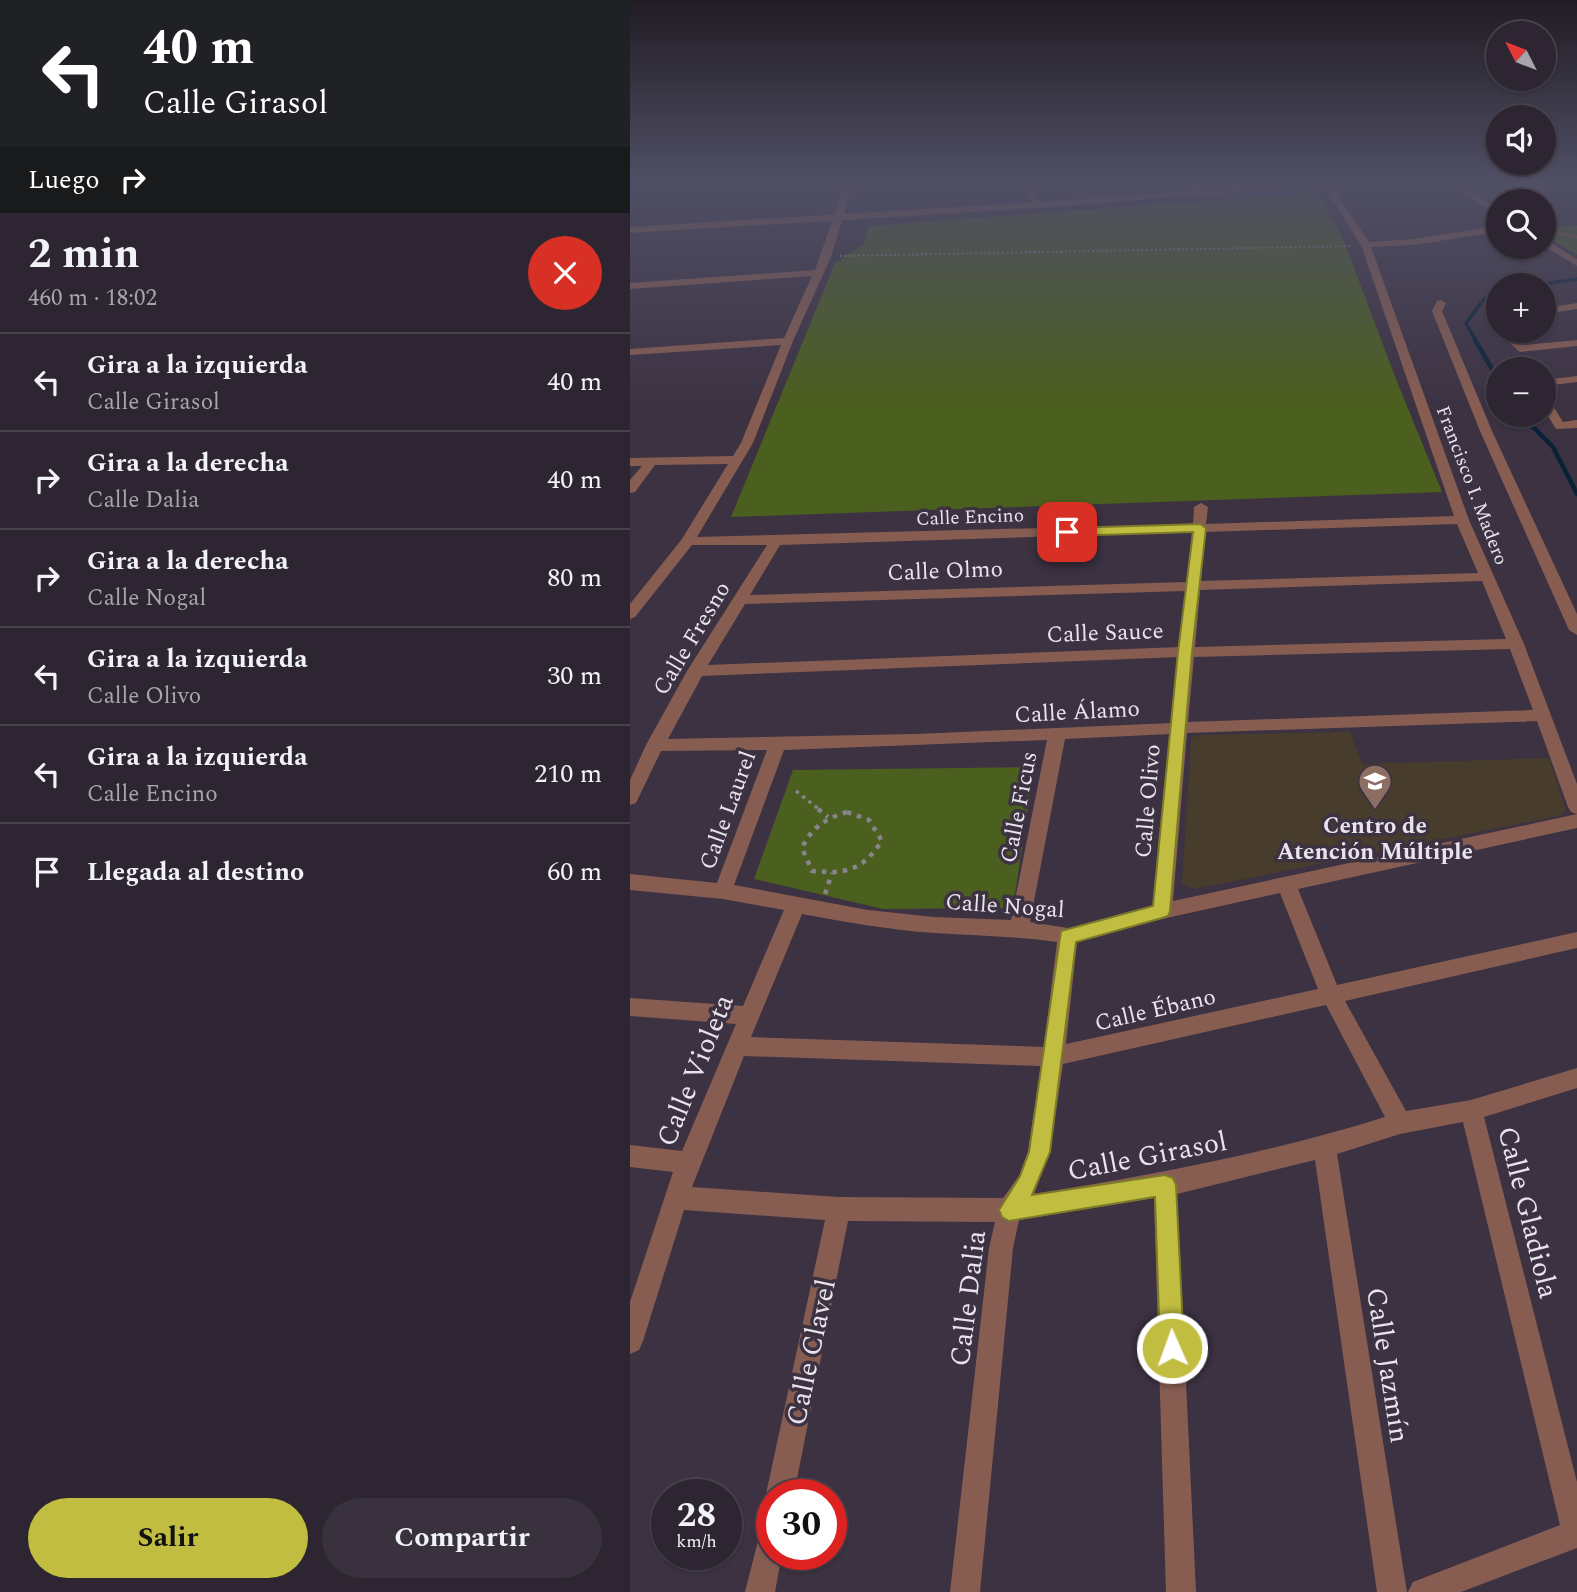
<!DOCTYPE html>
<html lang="es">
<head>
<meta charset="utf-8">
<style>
  :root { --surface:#2d2632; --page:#39323e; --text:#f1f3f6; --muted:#a7a5ac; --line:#48434d; --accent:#c1bd40 }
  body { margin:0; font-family:Spectral,serif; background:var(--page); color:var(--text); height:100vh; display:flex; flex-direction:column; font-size:26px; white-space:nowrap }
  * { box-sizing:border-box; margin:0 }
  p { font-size:23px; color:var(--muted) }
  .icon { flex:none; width:38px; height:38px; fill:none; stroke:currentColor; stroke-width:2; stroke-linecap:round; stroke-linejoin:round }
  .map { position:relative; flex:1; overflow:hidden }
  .sheet { display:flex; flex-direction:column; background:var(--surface); width:630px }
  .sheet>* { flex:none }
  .banner { background:#202124; color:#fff; overflow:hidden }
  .needle { width:46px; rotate:312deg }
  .controls { position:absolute; left:856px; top:21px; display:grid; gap:14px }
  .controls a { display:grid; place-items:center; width:70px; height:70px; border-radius:50%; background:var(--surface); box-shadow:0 2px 5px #0004,0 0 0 2px var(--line); font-size:35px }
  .speed { position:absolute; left:21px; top:1479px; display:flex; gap:14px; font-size:35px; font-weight:700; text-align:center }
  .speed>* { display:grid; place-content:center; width:91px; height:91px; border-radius:50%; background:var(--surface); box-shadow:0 2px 5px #0004,0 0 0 2px var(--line); line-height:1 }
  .speed small { font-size:18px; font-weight:400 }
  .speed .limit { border:10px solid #d22; background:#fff; color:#111 }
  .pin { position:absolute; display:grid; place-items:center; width:60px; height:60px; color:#fff; margin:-30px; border-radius:14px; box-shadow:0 4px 10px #0006 }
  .me { position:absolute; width:77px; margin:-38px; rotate:358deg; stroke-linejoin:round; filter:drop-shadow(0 0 5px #0008) }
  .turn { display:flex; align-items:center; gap:24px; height:147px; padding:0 28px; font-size:32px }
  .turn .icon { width:91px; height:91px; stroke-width:2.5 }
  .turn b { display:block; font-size:49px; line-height:60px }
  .then { display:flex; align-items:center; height:66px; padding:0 28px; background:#0003; gap:14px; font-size:26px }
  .round { display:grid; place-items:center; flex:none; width:74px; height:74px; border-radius:37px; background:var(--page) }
  .summary { display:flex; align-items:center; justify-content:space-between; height:119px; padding:0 28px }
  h1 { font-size:42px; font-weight:700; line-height:52px }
  .cta { display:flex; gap:14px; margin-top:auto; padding:14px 28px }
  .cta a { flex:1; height:80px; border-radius:42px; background:var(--accent); color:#111; font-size:28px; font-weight:700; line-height:80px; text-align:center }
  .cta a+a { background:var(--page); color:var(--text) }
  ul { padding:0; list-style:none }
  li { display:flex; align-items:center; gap:21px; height:98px; padding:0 28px; border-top:2px solid var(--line) }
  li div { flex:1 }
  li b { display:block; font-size:26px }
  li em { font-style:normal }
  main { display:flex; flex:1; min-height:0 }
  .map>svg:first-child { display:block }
  .education { fill:#483c2d }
  .green { fill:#4b5f1f }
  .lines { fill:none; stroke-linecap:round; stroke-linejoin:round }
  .stream-far1 { stroke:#0a2238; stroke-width:3.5 }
  .stream { stroke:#0a2238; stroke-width:4.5 }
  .path-far2 { stroke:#8b8390; stroke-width:2; stroke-dasharray:2 2.5; stroke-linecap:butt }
  .path-far1 { stroke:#8b8390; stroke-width:3.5; stroke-dasharray:3.5 4.5; stroke-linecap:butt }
  .path { stroke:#8b8390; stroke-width:4.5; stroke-dasharray:4.5 6; stroke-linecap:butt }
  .service { fill:#875d52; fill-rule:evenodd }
  .minor { fill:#875d52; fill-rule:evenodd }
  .tertiary { fill:#875d52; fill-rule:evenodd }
  .route { fill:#c1bd40; stroke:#7d7b2a; stroke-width:2 }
  .labels { text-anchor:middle; stroke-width:7; stroke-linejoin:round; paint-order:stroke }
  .far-street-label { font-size:19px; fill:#e9e3ed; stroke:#3c3242 }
  .street-label { font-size:23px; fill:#e9e3ed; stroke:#3c3242 }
  .poi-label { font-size:23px; font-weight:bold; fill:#e9e3ed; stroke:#3c3242 }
  .near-street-label { font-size:28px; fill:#e9e3ed; stroke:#3c3242 }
</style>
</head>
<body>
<main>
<section class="sheet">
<div class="banner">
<div class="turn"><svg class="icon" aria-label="left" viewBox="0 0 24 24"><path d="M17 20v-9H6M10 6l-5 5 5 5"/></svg><div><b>40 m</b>Calle Girasol</div></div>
<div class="then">Luego<svg class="icon" aria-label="right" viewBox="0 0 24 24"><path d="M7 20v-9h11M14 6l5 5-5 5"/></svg></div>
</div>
<div class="summary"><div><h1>2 min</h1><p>460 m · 18:02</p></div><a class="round" style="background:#d93025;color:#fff"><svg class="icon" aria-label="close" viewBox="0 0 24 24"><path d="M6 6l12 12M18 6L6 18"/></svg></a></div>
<ul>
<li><svg class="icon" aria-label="left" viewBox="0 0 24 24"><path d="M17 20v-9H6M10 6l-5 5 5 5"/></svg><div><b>Gira a la izquierda</b><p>Calle Girasol</p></div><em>40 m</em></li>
<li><svg class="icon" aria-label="right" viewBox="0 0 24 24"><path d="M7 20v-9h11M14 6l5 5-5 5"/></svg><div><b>Gira a la derecha</b><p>Calle Dalia</p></div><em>40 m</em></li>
<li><svg class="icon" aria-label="right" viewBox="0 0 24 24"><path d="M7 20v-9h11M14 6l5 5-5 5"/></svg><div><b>Gira a la derecha</b><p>Calle Nogal</p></div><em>80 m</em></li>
<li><svg class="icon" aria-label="left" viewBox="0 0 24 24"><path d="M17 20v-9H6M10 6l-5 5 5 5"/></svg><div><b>Gira a la izquierda</b><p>Calle Olivo</p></div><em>30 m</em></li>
<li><svg class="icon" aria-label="left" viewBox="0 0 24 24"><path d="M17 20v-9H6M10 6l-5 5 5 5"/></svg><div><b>Gira a la izquierda</b><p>Calle Encino</p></div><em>210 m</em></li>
<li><svg class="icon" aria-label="arrive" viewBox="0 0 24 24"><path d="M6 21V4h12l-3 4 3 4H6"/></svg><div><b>Llegada al destino</b></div><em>60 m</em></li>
</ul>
<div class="cta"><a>Salir</a><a>Compartir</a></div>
</section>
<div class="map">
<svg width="947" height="1592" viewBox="0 0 947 1592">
  <rect width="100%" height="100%" fill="#3c3242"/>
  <!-- education -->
  <polygon class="education" points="720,732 732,764 919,758 936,810 929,816 565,889 552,884 561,738 571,735"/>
  <!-- green -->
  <g class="green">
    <polygon points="687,193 712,236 766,379 812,492 101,517 205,263 234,244 238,226"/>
    <polygon points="947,225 947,255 914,235 914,228"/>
    <polygon points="404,767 383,908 253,909 124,879 163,770"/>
  </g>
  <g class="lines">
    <!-- stream-far1 -->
    <g class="stream-far1">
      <polyline points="907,285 947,279"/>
      <polyline points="846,341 836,323 854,299 868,295"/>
    </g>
    <!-- stream -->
    <g class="stream">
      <polyline points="845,340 868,379"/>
      <polyline points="891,415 923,447 947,494"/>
    </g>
    <!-- path-far2 -->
    <polyline class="path-far2" points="210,256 720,246"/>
    <!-- path-far1 -->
    <polyline class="path-far1" points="166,791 191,811"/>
    <!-- path -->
    <g class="path">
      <polyline points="188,809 198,817"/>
      <path d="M 217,812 L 239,820 L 252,841 C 231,871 217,874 182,871 L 172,848 C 182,827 195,819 217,812 Z"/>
      <polyline points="195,894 202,873"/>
    </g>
    <!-- service -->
    <polygon class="service" points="914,230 947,236 947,238 914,232"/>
    <!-- minor -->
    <g class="minor">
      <polygon points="57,181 53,183 0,187 0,183"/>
      <path d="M 216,181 L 224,181 L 201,257 L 163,341 L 123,443 L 67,537 L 563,524 L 564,507 L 571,503 L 578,507 L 576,524 L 824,516 L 731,245 L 690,181 L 698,181 L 739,242 L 783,239 L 868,226 L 868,232 L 783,245 L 741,247 L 839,520 L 894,644 L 947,784 L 947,814 L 941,812 L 938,807 L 907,721 L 557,733 L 543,901 L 947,814 L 947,828 L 668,889 L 707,985 L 947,932 L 947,948 L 715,1001 L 776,1111 L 841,1100 L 947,1068 L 947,1088 L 854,1117 L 947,1482 L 947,1548 L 831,1592 L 778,1592 L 783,1582 L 930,1525 L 833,1122 L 770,1134 L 707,1154 L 777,1592 L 747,1592 L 685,1160 L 547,1194 L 566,1592 L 536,1592 L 524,1198 L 389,1220 L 383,1248 L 350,1592 L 320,1592 L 359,1248 L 365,1222 L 218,1221 L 164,1494 L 142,1494 L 142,1505 L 136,1494 L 195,1220 L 54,1210 L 13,1341 L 9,1350 L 0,1354 L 0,1302 L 43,1172 L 0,1167 L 0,1145 L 52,1151 L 106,1024 L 0,1016 L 0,998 L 113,1006 L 154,910 L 93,899 L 0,890 L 0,874 L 87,883 L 137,750 L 31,751 L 6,803 L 0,805 L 0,780 L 16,745 L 57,671 L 137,545 L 62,545 L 5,617 L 0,619 L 0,604 L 52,539 L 98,464 L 25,465 L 5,492 L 0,493 L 0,480 L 12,466 L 0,466 L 0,458 L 103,456 L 111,443 L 151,345 L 0,355 L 0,349 L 154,338 L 182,276 L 0,289 L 0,283 L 185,270 ZM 827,524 L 848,573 L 571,581 L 575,532 ZM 562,532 L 557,582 L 120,595 L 150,545 ZM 852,581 L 876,639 L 565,647 L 570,590 ZM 556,591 L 550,647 L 78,665 L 115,604 ZM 880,649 L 903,710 L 558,722 L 564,657 ZM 549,657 L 542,723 L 286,734 L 38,739 L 72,676 ZM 541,734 L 523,906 L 438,928 L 400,922 L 435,739 ZM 417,740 L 381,920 L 304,917 L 238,910 L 104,885 L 154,750 ZM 650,893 L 688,989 L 436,1044 L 447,942 L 532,919 ZM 172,914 C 216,922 260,930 305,933 C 346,936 386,936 427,942 L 414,1047 L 121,1037 ZM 696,1005 L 755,1117 C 640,1153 523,1175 404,1194 L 420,1151 L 433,1064 ZM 114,1056 L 411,1066 L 398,1151 L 389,1176 L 373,1198 L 209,1197 L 62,1187 Z"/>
      <polygon points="392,181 400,181 412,207 406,207"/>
      <polygon points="557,181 566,181 577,193 570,195"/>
      <polygon points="816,181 826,181 868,209 868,216"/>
      <polygon points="914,239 947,259 947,266 914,246"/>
      <polygon points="811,300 816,303 812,311 862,431 947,614 947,635 939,630 850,431 802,311 807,301"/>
      <polygon points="947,303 947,309 914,314 914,308"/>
      <polygon points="868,329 878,331 893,345 947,340 947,346 890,352 868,333"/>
      <polygon points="947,376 947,382 914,386 914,380"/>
      <polygon points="914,397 918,398 933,422 947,420 947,428 926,429 914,409"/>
      <polygon points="142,1521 142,1554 152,1554 145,1592 115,1592 132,1525"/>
    </g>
    <!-- tertiary -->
    <polygon class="tertiary" points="694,181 738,181 409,208 0,233 0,227 409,202"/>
  </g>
  <!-- sky -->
  <linearGradient id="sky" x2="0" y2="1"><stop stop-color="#211c24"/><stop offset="0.45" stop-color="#504f65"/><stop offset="1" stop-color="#504f65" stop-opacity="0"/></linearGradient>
  <rect width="947" height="404" fill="url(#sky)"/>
  <!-- route -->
  <polygon class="route" points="570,524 576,528 562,652 540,911 538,916 532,918 446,942 420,1152 402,1195 535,1175 543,1178 546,1185 554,1348 550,1356 542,1360 533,1356 530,1348 525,1197 379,1221 372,1217 369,1210 390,1176 399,1152 431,931 523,906 548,652 563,532 437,536 431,532 437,528"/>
  <!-- icons -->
  <defs>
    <symbol id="school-pin" viewBox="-11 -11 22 30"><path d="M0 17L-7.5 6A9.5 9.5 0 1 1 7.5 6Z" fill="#8d6e63" stroke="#3c3242"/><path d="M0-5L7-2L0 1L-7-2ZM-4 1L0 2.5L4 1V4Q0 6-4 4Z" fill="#fff"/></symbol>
  </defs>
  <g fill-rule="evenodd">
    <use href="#school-pin" x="726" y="762" width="38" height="52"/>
  </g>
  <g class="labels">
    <!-- far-street labels -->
    <g class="far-street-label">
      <text transform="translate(843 485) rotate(69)" y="7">Francisco I. Madero</text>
      <text transform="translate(340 516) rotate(-2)" y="7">Calle Encino</text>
    </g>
    <!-- street labels -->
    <g class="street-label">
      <text transform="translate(315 570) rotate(-2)" y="8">Calle Olmo</text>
      <text transform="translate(475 632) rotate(-2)" y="8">Calle Sauce</text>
      <text transform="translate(61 638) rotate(-59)" y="8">Calle Fresno</text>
      <text transform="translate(447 711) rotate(-3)" y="8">Calle Álamo</text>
      <text transform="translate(517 801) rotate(-85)" y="8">Calle Olivo</text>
      <text transform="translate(388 807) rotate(-79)" y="8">Calle Ficus</text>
      <text transform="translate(97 810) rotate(-70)" y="8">Calle Laurel</text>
      <text transform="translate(375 905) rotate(4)" y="8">Calle Nogal</text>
      <text transform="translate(525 1009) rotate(-13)" y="8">Calle Ébano</text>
    </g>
    <!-- poi labels -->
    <g class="poi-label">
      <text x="745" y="833">Centro de<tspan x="745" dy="26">Atención Múltiple</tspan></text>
    </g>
    <!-- near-street labels -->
    <g class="near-street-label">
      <text transform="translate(64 1070) rotate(-68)" y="10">Calle Violeta</text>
      <text transform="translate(517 1155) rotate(-11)" y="10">Calle Girasol</text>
      <text transform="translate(899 1212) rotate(76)" y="10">Calle Gladiola</text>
      <text transform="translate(337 1298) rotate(-83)" y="10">Calle Dalia</text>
      <text transform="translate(180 1352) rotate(-78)" y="10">Calle Clavel</text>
      <text transform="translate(759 1365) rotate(81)" y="10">Calle Jazmín</text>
    </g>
  </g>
</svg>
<div class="controls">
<a><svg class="needle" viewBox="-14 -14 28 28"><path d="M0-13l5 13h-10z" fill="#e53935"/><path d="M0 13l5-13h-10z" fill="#a7a5ac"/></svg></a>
<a><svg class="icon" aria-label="sound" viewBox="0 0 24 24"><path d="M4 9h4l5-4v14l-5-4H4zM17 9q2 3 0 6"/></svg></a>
<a><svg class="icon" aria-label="search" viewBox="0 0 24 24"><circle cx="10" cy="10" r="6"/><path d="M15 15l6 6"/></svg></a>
<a>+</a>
<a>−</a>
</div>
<div class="speed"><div>28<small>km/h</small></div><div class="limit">30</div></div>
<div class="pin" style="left:437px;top:532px;background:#d93025"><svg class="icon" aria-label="arrive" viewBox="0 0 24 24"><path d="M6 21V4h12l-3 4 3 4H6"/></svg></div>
<svg class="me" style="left:542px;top:1348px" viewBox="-20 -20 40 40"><circle r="17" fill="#c1bd40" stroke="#fff" stroke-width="3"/><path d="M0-11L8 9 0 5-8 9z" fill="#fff"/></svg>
</div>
</main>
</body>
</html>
